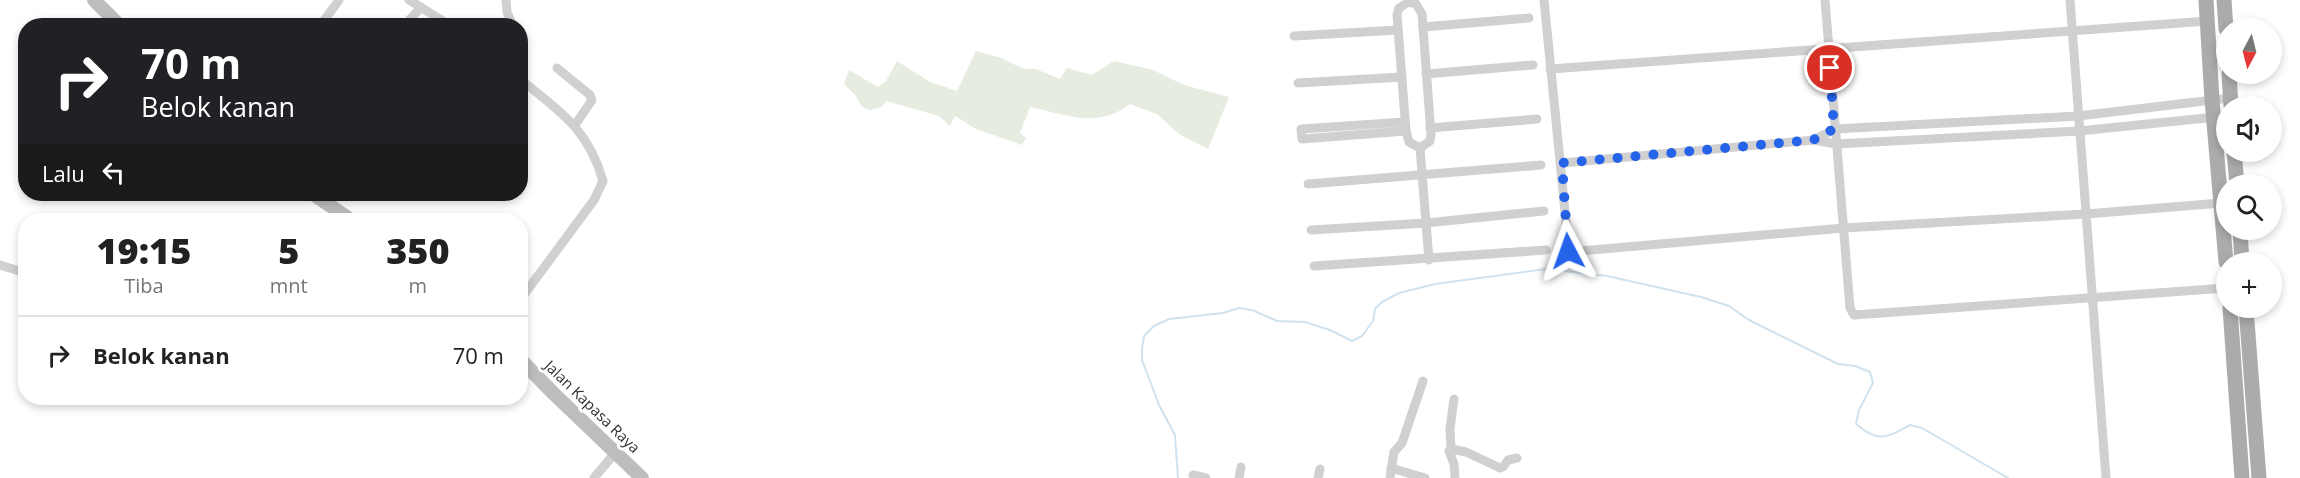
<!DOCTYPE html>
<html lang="id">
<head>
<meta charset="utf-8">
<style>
  :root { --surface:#fff; --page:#f2f2f2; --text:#222; --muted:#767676; --line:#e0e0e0 }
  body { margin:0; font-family:"Open Sans",sans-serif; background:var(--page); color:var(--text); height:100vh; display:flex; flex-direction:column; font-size:22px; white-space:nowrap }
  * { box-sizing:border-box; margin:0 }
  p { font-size:20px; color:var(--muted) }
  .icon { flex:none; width:33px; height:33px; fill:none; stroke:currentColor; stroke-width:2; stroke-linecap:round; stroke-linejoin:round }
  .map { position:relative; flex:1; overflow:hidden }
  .drawer { position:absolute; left:18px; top:213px; width:510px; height:192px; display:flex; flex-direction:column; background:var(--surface); border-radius:24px; box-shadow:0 3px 9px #0003 }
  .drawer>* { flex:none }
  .banner { position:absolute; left:18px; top:18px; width:510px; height:183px; border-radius:24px; box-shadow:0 3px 9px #0003; background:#202124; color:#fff; overflow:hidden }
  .needle { width:39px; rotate:187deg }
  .controls { position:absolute; left:2216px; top:18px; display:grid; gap:12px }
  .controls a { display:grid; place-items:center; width:66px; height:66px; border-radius:50%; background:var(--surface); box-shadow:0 3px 9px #0003; font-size:30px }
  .pin { position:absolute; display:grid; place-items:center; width:51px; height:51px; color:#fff; margin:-26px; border:3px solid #fff; border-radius:50%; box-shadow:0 2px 6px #0007 }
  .me { position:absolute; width:66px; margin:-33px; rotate:356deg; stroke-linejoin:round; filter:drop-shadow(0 0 4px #0008) }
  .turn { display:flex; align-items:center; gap:21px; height:126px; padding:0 24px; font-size:27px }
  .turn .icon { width:78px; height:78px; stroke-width:2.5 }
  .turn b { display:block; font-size:42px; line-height:51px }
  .then { display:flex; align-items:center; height:57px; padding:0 24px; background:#0003; gap:12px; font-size:22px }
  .eta { display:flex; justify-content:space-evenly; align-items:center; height:102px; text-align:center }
  .eta b { font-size:36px; font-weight:800; line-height:42px }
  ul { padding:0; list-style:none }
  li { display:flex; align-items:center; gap:18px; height:78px; padding:0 24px; border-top:2px solid var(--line) }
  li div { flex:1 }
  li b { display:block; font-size:22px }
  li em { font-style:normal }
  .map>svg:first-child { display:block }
  .green { fill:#e6ecdf }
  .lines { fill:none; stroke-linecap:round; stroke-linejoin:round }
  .stream { stroke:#cfe2ee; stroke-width:2 }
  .minor { stroke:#d0d0d0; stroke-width:9 }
  .secondary { stroke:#bdbdbd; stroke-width:14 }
  .primary { stroke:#ababab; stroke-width:15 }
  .route { stroke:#2563eb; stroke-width:10; stroke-dasharray:0 18 }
  .labels { text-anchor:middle; stroke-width:6; stroke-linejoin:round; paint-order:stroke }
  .street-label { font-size:15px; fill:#333; stroke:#fff }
</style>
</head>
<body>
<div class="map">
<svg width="2300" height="478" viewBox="0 0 2300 478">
  <rect width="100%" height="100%" fill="#fff"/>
  <!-- green -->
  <path class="green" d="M 976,51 L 1001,58 L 1024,69 L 1036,69 L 1060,79 L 1067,68 L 1092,75 L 1114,61 L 1153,70 L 1184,85 L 1229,97 L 1208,149 L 1179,134 L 1157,114 L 1130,104 C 1097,129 1068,115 1030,107 L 1020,133 L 1026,138 L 1022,145 L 976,129 L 955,116 L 950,126 L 939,116 L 886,101 L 882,107 L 870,110 L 862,107 L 856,96 L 844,84 L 849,70 L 878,87 L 886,81 L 897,61 L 930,82 L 957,91 Z"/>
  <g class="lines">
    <!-- stream -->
    <path class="stream" d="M 1178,478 L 1175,435 L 1159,405 L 1142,360 L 1142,348 L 1144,336 L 1154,326 L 1169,319 L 1223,313 L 1239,308 L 1252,310 L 1277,321 L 1305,322 L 1330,330 L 1352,341 L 1362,336 L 1373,321 L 1375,309 L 1382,302 L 1399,293 L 1435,284 L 1546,269 L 1607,276 L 1701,297 L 1729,306 L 1749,320 L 1838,364 L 1855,366 L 1870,372 L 1873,383 L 1859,410 L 1856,424 C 1878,443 1886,438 1910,425 L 1922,428 L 2008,478"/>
    <!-- minor -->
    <g class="minor">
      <polyline points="409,0 451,26"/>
      <polyline points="506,0 507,12 513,26"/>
      <polyline points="1544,0 1569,252 1844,228 2086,214 2221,203"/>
      <polyline points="1825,0 1850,308 1854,315 2226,288"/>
      <polyline points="2070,0 2106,478"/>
      <polygon points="1409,2 1416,4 1422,14 1431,134 1430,141 1420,148 1409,142 1406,131 1397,15 1399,8"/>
      <polyline points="320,26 339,0"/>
      <polyline points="404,26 421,7"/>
      <polyline points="1423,27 1529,18"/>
      <polyline points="1294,36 1398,30"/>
      <polyline points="557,68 590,95 592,100 575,125"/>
      <polyline points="1550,69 2208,21"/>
      <polyline points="1426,74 1533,65"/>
      <path d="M 520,79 C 560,112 588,128 603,181 L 594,200 L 520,300"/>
      <polyline points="1298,83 1402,77"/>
      <polyline points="1405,122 1301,129 1302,139 1406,131"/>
      <polyline points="1430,128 1537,119"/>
      <polyline points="1813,140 1835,129 2078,116 2230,98"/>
      <polyline points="1420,148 1429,260"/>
      <polyline points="1562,163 1813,140 1836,144 2079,131 2226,116"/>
      <polyline points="1308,184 1541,165"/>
      <polyline points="1311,230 1426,223 1544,211"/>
      <polyline points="0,265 26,273"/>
      <polyline points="1314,266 1546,250"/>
      <polyline points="1451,449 1450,429 1454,399"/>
      <polyline points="1391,468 1425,478"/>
      <polyline points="1193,475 1206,478"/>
      <polyline points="594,478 615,453"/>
      <polyline points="1239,478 1241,467"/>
      <polyline points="1318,478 1320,469"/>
      <polyline points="1390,478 1394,452 1402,443 1423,381"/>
      <polyline points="1455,478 1454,464 1449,451 1451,449 1466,452 1500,468 1503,467 1508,460 1517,458"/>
    </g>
    <!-- secondary -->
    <g class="secondary">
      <polyline points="94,0 120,26"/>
      <polyline points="313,194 351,220"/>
      <polyline points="520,359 553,393 642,478"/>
    </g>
    <!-- primary -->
    <g class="primary">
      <polyline points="2206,0 2212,100 2226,262"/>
      <polyline points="2224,0 2226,29"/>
      <polyline points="2229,74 2231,106"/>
      <polyline points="2234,152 2237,184"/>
      <polyline points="2240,230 2242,262"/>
      <polyline points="2230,308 2242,478"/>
      <polyline points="2246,308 2259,478"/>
    </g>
  </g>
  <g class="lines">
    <!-- route -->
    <polyline class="route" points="1568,251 1562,163 1813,140 1834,129 1830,68"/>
  </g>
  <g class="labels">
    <!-- street labels -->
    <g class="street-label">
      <text transform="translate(592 407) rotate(44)" y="5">Jalan Kapasa Raya</text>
    </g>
  </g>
</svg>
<div class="controls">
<a><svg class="needle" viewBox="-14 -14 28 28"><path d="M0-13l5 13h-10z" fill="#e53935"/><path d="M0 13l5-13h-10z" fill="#767676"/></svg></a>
<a><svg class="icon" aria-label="sound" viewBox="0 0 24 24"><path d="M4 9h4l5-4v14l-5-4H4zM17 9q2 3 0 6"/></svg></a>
<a><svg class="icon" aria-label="search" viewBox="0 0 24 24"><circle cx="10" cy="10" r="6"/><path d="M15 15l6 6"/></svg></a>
<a>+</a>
</div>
<div class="pin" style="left:1830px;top:68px;background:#d93025"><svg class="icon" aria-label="arrive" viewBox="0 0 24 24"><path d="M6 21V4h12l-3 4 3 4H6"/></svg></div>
<svg class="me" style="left:1568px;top:251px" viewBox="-20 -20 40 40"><path d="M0-17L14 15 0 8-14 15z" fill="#2563eb" stroke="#fff" stroke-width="4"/></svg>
<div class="banner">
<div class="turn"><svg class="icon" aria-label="right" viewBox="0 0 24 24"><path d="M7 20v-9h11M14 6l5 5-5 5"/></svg><div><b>70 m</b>Belok kanan</div></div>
<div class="then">Lalu<svg class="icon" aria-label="left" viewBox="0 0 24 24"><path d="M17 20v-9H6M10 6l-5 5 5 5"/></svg></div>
</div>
<section class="drawer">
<div class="eta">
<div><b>19:15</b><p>Tiba</p></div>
<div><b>5</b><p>mnt</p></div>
<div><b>350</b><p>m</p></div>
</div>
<ul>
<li><svg class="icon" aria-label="right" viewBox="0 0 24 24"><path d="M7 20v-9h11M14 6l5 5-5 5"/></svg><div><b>Belok kanan</b></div><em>70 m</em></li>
</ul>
</section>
</div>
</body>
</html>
